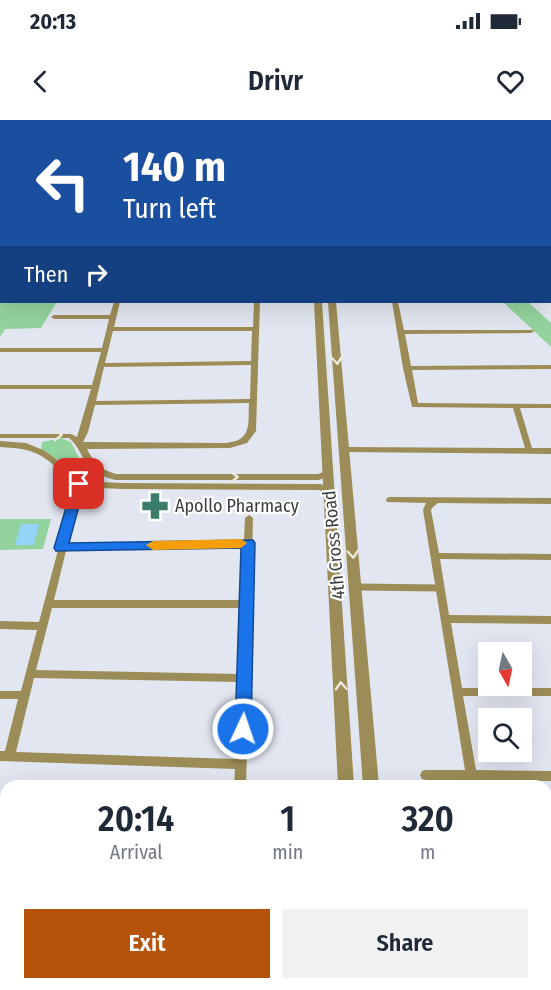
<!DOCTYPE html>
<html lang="en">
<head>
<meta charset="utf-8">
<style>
  :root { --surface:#fff; --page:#f2f2f3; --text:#1f2937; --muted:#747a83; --accent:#b45309 }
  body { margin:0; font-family:"Fira Sans Condensed",sans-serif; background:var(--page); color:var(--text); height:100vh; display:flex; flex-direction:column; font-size:22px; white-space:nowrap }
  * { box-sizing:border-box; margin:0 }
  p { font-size:20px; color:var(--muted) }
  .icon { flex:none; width:33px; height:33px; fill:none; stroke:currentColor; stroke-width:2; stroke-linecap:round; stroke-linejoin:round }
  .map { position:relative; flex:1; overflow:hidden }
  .details { position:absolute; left:0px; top:660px; width:552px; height:210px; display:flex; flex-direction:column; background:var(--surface); border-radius:18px 18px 0 0; box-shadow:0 6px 24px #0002 }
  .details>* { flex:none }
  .top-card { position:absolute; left:0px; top:0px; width:552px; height:183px; box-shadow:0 6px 24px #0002; background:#1a4fa0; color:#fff; overflow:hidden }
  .needle { width:39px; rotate:171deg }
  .buttons { position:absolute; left:478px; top:522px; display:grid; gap:12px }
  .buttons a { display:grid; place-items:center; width:54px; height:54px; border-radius:0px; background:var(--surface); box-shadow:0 6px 24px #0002; font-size:30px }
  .pin { position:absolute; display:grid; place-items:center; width:51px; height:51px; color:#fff; margin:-26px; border-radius:12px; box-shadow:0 3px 9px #0006 }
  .me { position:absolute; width:66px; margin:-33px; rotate:3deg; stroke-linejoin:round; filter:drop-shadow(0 0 4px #0008) }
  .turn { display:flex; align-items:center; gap:21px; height:126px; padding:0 24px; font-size:27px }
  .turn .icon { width:78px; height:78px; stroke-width:2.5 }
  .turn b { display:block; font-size:42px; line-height:51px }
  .then { display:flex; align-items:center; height:57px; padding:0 24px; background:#0003; gap:12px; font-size:22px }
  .eta { display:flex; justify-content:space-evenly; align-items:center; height:102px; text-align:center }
  .eta b { font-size:36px; font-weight:600; line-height:42px }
  .button { display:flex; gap:12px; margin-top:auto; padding:12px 24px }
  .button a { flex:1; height:69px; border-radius:0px; background:var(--accent); color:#fff; font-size:24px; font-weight:600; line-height:69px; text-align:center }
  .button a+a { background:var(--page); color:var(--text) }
  .status { display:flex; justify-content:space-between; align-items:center; height:42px; padding:0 30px; background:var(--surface); direction:ltr }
  .status svg { height:16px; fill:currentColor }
  header { display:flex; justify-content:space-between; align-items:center; height:78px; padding:0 24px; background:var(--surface); font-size:27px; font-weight:600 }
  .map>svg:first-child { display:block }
  .built { fill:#d3dbeb }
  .green { fill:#93d39d }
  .water { fill:#94d4f9 }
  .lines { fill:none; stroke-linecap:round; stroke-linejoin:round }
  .pedestrian { stroke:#9c8c57; stroke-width:7 }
  .minor { fill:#9c8c57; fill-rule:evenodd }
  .tertiary { fill:#9c8c57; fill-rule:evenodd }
  .secondary { fill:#74611b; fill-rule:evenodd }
  .rail { stroke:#898c93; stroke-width:1.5; stroke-dasharray:5 3; stroke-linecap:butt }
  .oneway { stroke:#ebe8dd }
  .route { fill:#1a73e8; stroke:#114b97; stroke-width:1.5 }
  .slow { fill:#f59e0b }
  .labels { text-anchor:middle; stroke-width:4.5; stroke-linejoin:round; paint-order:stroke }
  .poi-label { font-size:18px; fill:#3b3d41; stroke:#fff; text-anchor:start }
  .street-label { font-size:18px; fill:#3b3d41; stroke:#fff }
</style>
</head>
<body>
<div class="status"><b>20:13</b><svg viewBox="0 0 49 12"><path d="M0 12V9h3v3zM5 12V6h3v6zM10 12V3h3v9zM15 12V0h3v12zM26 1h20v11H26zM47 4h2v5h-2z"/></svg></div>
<header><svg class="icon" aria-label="back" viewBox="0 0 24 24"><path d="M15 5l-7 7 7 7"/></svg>Drivr<svg class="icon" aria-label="heart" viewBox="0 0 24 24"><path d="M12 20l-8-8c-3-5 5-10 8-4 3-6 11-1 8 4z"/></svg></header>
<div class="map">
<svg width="551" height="870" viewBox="0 0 551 870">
  <rect width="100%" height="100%" fill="#e2e6f0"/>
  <!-- built -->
  <polygon class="built" points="150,864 353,864 353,870 149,870"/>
  <!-- green -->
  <g class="green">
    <polygon points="0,0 230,0 231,1 2,2 1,11"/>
    <polygon points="0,164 2,182 56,183 41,208 5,209 0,217"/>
    <polygon points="503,182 528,182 551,203 551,227"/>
    <polygon points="61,318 71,322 84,348 104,361 75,356 55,338 41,329 42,322"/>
    <polygon points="0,399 51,399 43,429 0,430"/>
  </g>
  <!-- water -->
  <polygon class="water" points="21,404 39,404 34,425 15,425"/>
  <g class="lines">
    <!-- pedestrian -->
    <polyline class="pedestrian" points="356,467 440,468"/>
    <!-- minor -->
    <g class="minor">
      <polygon points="493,0 501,2 494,2"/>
      <rect x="550" y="11" width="1" height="2"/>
      <rect x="550" y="134" width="1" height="4"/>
      <rect x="0" y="160" width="2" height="4"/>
      <rect x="550" y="161" width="1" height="4"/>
      <path d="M 114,182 L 120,182 L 114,207 L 253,207 L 254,182 L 260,182 L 256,311 L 247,323 L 230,328 L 87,329 C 95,344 99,349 116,354 L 318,354 L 328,350 L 331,351 L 332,353 L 331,355 L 319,360 L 115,360 C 101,356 91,351 83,338 C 79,330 76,324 69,318 L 0,318 L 0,314 L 71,314 L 77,317 L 91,269 L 0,269 L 0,265 L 92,265 L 101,232 L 0,232 L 0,228 L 102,228 L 109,199 L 54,199 L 51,197 L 54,195 L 110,195 ZM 113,211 L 252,211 L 251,241 L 105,243 ZM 251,245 L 250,279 L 96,281 L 104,247 ZM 249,283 C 248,305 252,321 225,323 L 83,322 L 88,312 L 95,285 Z"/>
      <polygon points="392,182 398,182 404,210 533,210 534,211 531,213 405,214 411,246 551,245 551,249 412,250 418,283 551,284 551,288 520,288 532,328 551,328 551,334 342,332 341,330 345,327 525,328 513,288 412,287 403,248"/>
      <path d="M 0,321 L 26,323 L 43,330 L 55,338 L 74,358 L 80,361 L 122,363 L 321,364 L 333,373 L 329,376 L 319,370 L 122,369 L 82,367 L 68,425 L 244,420 L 245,398 L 249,395 L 253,398 L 249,555 L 250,558 L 249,561 L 246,666 L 234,666 L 235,649 L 0,641 L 0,631 L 5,631 L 18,579 L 0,579 L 0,571 L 21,571 L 37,510 L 0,509 L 0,501 L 39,502 L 58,430 L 57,428 L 59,425 L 75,365 C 64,360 58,350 50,342 C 34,329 19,328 0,327 ZM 244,426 L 242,480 L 54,480 L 66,431 ZM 52,488 L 241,488 L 239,554 L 36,550 ZM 34,558 L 238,562 L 235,639 L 16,632 Z"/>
      <polygon points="390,377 551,378 551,384 438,383 433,387 431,390 439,433 551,434 551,440 440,439 449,495 551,496 551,504 451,503 462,568 551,568 551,576 463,576 476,650 551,651 551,661 426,660 422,659 420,655 422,651 426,650 465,650 423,390 426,383 387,382 386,380 387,378"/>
      <polygon points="504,864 518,864 519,870 505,870"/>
    </g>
    <!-- tertiary -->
    <g class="tertiary">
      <polygon points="551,63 551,68 550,68 550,63"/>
      <rect x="550" y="73" width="1" height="4"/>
      <rect x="550" y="102" width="1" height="4"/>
      <rect x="0" y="103" width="2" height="4"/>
      <polygon points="314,182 322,182 354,666 338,666"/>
      <polygon points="328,182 336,182 379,666 363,666"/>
      <polygon points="349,864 367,864 368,870 350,870"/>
      <rect x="379" y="864" width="18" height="6"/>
    </g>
    <!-- secondary -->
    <g class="secondary">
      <polygon points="387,0 395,0 385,2"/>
      <polygon points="406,0 415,0 404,2"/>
      <rect x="0" y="10" width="2" height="4"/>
      <polygon points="0,723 6,724 6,740 0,739"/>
      <rect x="546" y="749" width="5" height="16"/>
      <rect x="0" y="751" width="6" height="16"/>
      <rect x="546" y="778" width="5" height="16"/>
    </g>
    <!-- rail -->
    <g class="rail">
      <polyline points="366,2 371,0"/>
      <polyline points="387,2 391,0"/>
    </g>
  </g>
  <!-- one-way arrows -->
  <defs><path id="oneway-chevron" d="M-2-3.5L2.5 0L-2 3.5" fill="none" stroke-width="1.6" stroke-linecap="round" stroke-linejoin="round" transform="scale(1.5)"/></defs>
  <g class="oneway">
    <use href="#oneway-chevron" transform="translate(337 240) rotate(85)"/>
    <use href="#oneway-chevron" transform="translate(58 315) rotate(1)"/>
    <use href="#oneway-chevron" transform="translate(234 357)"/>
    <use href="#oneway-chevron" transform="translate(353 434) rotate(85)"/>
    <use href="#oneway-chevron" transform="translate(341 566) rotate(-93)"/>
  </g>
  <!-- route -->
  <polygon class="route" points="79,359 85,364 69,423 253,420 255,423 251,609 249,614 243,616 237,614 235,609 241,428 56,431 54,428 73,364"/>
  <!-- slow -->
  <polygon class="slow" points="241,419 247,423 241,428 153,430 146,425 153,421"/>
  <!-- icons -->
  <defs>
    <symbol id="pharmacy-bare" viewBox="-9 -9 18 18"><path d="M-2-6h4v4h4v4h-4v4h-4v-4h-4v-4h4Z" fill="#3c7c6b" stroke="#fff" stroke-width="2.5" paint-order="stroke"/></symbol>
  </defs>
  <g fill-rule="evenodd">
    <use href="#pharmacy-bare" x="136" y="367" width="38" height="38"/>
  </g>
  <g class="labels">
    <!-- poi labels -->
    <g class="poi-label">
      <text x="175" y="392">Apollo Pharmacy</text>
    </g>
    <!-- street labels -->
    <g class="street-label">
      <text transform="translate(334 425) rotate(-95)" y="6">4th Cross Road</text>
    </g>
  </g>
</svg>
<div class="buttons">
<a><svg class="needle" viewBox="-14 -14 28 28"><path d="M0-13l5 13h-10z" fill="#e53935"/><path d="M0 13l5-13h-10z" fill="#747a83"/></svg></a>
<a><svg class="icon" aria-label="search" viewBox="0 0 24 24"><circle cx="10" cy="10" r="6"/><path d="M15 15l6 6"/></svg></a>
</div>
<div class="pin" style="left:79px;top:364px;background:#d93025"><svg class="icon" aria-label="arrive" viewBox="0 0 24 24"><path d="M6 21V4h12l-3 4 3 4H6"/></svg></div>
<svg class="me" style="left:243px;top:609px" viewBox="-20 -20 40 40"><circle r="17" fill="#1a73e8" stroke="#fff" stroke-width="3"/><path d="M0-11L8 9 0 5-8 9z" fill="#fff"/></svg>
<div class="top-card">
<div class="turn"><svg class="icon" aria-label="left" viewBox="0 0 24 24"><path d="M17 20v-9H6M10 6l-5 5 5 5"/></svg><div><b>140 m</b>Turn left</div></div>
<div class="then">Then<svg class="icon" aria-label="right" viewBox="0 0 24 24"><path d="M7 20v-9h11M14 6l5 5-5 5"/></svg></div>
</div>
<section class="details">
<div class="eta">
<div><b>20:14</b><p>Arrival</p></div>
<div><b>1</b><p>min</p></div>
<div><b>320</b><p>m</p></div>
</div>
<div class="button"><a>Exit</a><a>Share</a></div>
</section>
</div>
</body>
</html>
